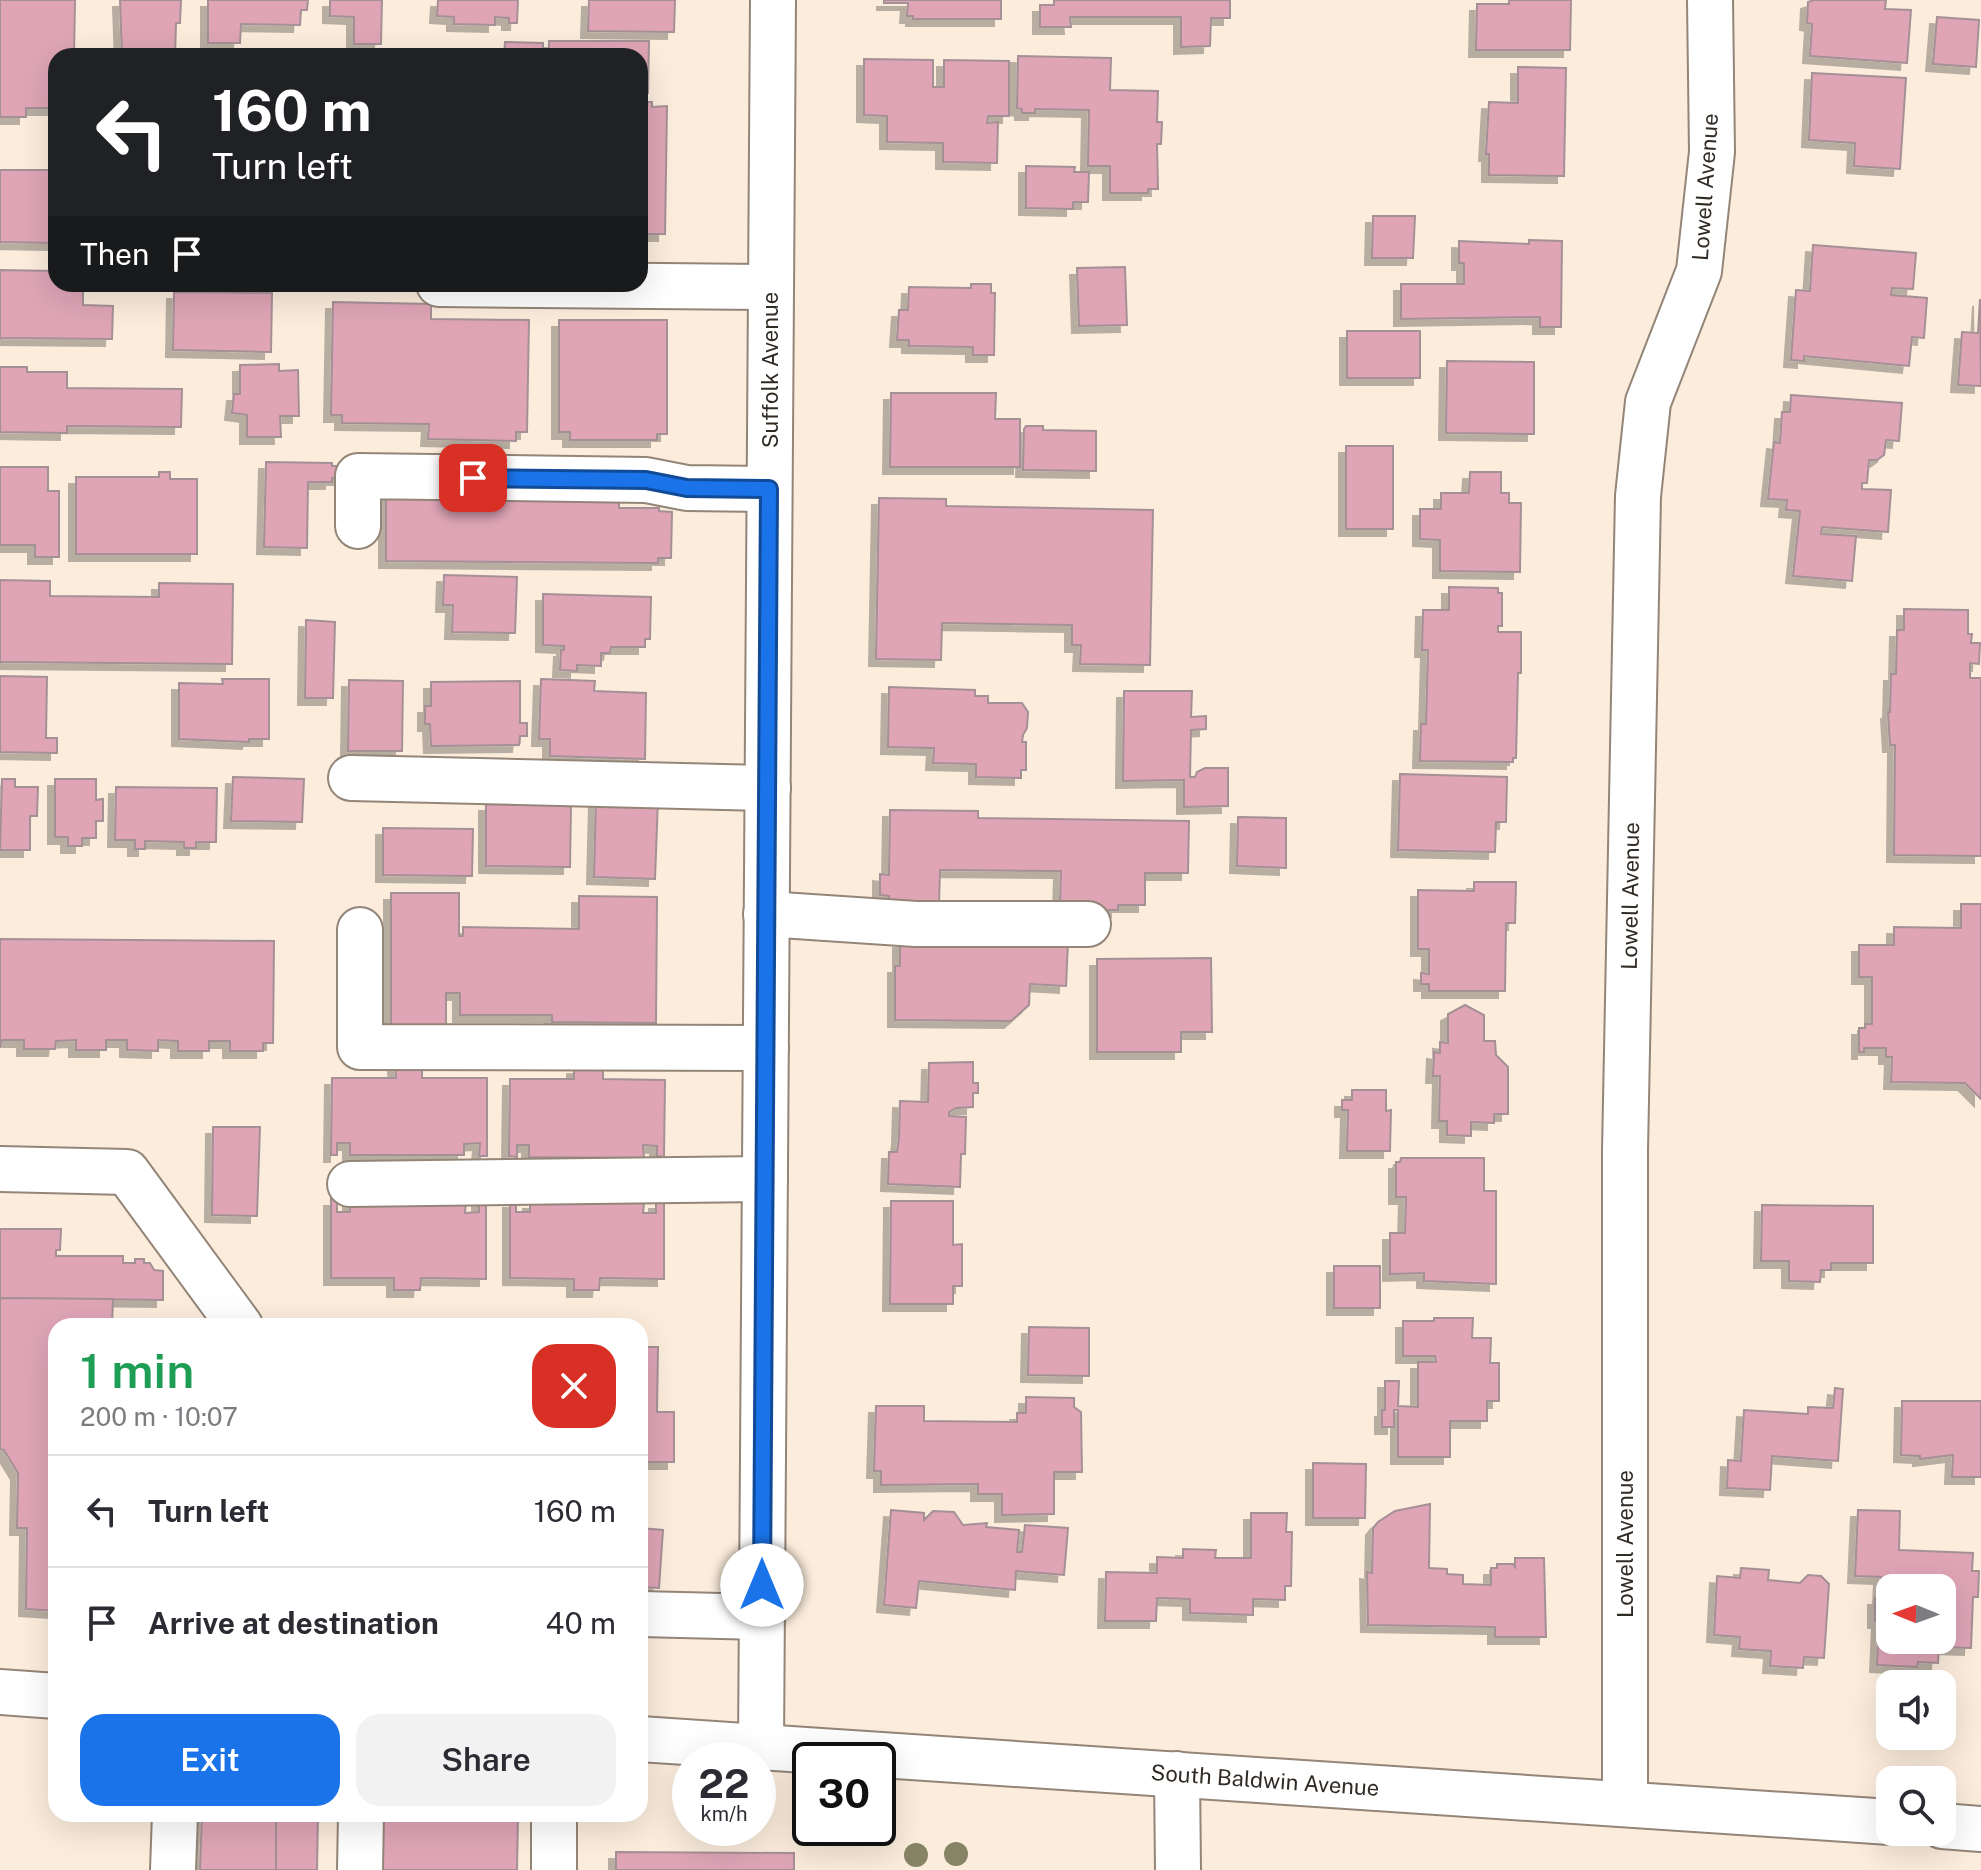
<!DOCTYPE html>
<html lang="en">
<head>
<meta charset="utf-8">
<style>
  :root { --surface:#fff; --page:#f2f2f3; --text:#2b2b33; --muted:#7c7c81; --line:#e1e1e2; --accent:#1a73e8 }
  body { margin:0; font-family:"Public Sans",sans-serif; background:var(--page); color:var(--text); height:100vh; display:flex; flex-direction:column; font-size:30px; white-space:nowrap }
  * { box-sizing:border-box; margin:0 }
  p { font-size:26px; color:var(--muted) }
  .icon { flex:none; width:44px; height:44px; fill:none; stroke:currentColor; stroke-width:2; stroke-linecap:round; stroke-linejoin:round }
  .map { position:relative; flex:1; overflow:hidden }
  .drawer { position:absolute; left:48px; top:1318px; width:600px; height:504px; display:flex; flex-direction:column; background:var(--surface); border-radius:24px; box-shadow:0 8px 32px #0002 }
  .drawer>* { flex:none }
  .hud { position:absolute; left:48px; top:48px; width:600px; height:244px; border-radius:24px; box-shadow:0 8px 32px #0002; background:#202124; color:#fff; overflow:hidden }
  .needle { width:52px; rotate:271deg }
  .fabs { position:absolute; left:1876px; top:1574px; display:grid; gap:16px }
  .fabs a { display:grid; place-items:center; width:80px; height:80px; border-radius:16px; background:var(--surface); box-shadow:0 8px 32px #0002; font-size:40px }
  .speed { position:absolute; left:672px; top:1742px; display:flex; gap:16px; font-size:40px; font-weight:700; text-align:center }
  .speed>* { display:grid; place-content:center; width:104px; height:104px; border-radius:50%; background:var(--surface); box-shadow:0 8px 32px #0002; line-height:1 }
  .speed small { font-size:20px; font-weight:400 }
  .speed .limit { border:4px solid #111; border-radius:12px; background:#fff; color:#111 }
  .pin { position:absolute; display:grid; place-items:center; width:68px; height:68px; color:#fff; margin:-34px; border-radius:16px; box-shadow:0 4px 12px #0006 }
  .me { position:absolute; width:88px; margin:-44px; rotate:0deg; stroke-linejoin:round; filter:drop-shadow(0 0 6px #0008) }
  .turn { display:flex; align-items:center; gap:28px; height:168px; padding:0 32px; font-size:36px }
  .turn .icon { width:104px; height:104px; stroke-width:2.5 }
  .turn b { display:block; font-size:56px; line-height:68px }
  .then { display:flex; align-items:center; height:76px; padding:0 32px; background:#0003; gap:16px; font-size:30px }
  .round { display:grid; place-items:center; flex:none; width:84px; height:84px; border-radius:24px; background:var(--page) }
  .headline { display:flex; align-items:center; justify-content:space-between; height:136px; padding:0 32px }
  h1 { font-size:48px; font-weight:600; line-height:60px; color:#1e9e55 }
  .primary-button { display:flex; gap:16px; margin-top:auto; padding:16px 32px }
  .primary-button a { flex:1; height:92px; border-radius:24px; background:var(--accent); color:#fff; font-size:32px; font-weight:600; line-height:92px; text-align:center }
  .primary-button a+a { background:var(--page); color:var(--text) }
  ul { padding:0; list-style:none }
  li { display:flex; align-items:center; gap:24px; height:112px; padding:0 32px; border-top:2px solid var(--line) }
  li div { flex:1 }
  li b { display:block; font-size:30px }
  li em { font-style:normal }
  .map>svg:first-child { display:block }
  .building { fill:#dfa5b7; stroke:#a59096; stroke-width:2; fill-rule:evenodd; filter:url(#shadow) }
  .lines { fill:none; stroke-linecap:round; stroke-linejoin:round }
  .minor-casing { stroke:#938577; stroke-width:48 }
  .minor { stroke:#fff; stroke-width:44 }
  .tree { fill:#878466 }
  .route-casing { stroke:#114b97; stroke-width:20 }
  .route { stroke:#1a73e8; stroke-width:14 }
  .labels { text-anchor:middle; stroke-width:7; stroke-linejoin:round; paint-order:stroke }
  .street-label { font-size:22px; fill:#312b26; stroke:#fff }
</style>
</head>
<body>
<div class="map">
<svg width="1981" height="1870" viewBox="0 0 1981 1870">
  <defs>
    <filter id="shadow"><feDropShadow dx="-7" dy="7" stdDeviation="0" flood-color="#0004"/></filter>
  </defs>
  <rect width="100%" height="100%" fill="#fbecdc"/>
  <!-- building -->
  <g class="building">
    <polygon points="0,0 75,0 74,56 56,56 56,108 26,108 26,117 0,117"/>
    <polygon points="120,0 181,0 180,23 176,23 175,56 122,56"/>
    <polygon points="208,0 308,0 307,10 301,10 300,25 241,24 240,43 208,43"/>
    <polygon points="330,0 382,0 381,44 354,44 354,17 330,16"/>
    <polygon points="438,0 518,0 517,23 509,23 509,18 495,17 495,25 454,24 454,17 437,16"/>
    <polygon points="589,0 675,0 674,32 588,31"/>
    <polygon points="884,0 1001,0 1001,19 913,19 913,16 907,16 908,3 884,3"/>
    <polygon points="1054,0 1230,0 1230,18 1211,18 1210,46 1181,47 1181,17 1070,17 1071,27 1040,27 1040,5 1054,5"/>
    <polygon points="1509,0 1571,0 1570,50 1476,50 1477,4 1509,4"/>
    <polygon points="1814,0 1886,0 1885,9 1911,10 1907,63 1810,56 1812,24 1807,23 1808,2"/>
    <polygon points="1937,17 1979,20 1976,67 1933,64"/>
    <polygon points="549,41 649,41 648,93 640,93 640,56 549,56"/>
    <polygon points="505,42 543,43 543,56 504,56"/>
    <rect x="318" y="53" width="64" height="3"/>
    <polygon points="1018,56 1111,58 1110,90 1158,91 1157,122 1162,122 1161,144 1157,144 1158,189 1148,189 1148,193 1110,193 1110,166 1088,166 1089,110 1035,109 1035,113 1022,113 1022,109 1017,108"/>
    <polygon points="864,59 933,60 933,87 944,87 944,60 1009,61 1009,116 988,116 987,123 998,122 997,163 943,162 943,143 887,142 887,116 864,115"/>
    <polygon points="1518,67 1566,68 1564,176 1489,175 1489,154 1486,154 1489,102 1518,103"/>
    <polygon points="1812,73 1906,78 1900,169 1854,166 1855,143 1809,140"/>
    <polygon points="640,102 652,102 652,107 667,106 665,234 647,234 647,239 640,239"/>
    <polygon points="1026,166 1075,167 1074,172 1089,172 1088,202 1073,202 1073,209 1026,208"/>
    <polygon points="0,170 55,170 54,243 0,242"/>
    <polygon points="1373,216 1415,216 1413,258 1372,258"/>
    <polygon points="1529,240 1562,241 1561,327 1540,327 1540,317 1401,319 1401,284 1464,284 1464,263 1459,263 1459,241 1529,244"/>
    <polygon points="1813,245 1916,253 1913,289 1892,288 1891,295 1927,298 1924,338 1912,337 1909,366 1804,356 1804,361 1791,360 1796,290 1810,291"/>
    <polygon points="1125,267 1127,325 1079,326 1077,268"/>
    <polygon points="0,270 56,271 56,284 83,284 83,305 113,306 112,339 0,338"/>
    <polygon points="971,284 991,284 991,293 995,293 994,355 973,355 973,347 909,346 909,340 897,340 899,310 908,310 909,287 971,288"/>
    <polygon points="174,292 272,293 271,352 173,350"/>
    <polygon points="1980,299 1981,386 1958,385 1962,332 1978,333"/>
    <polygon points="333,302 431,304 431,319 529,320 527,432 516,432 516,441 428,439 429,424 342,423 342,415 331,415"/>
    <polygon points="559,320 667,320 667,434 657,434 657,440 570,440 570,432 559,432"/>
    <rect x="1347" y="331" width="73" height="47"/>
    <polygon points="1447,361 1534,362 1534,434 1446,433"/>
    <polygon points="279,364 279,371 298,370 299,416 280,416 281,437 247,437 247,415 232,413 234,394 240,394 240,365"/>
    <polygon points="0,367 27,367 27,372 67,372 67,388 182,389 181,427 67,426 67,433 0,432"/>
    <polygon points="891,393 996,393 995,419 1020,419 1020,467 890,467"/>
    <polygon points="1791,395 1902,403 1899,441 1886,440 1884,455 1877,460 1869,460 1867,483 1862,483 1862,489 1891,490 1888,532 1822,527 1821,534 1856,536 1852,581 1793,576 1800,511 1786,510 1787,500 1768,499 1774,442 1780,443 1782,412 1790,412"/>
    <polygon points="1026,426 1043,426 1043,430 1096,431 1096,471 1023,470 1024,429"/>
    <rect x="1346" y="446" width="47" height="83"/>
    <polygon points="266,462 332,463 332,466 342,466 341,478 332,478 332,482 308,482 307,548 264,547"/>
    <polygon points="0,467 48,467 48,491 59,491 59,557 35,557 35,545 0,545"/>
    <polygon points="159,472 170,472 170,479 197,479 197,554 76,554 76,477 159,477"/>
    <polygon points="1470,472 1501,472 1501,493 1509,493 1509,503 1521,503 1520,572 1440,571 1440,540 1420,539 1420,509 1441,509 1441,493 1469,493"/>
    <polygon points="386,483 619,484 619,508 659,508 659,511 672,512 671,558 658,558 658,563 386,561"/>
    <polygon points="879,498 946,499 946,506 1153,510 1150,665 1080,664 1081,645 1072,645 1072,625 942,623 941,660 876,659"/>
    <polygon points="444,575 517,577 515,633 452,632 453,605 443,605"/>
    <polygon points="0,580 50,581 50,596 159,597 159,583 233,584 232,664 0,662"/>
    <polygon points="1449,587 1498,588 1498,593 1502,593 1502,626 1498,626 1498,632 1521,632 1521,673 1518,673 1516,758 1513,758 1513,762 1420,761 1421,724 1426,724 1428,650 1422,650 1423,610 1449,610"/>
    <polygon points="543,594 651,597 650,639 645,639 645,647 611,647 610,653 601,653 601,666 577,665 577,671 560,670 561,650 564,650 564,646 543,645"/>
    <polygon points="1904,609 1968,610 1968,634 1972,634 1971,643 1980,643 1979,664 1970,663 1970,678 1981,678 1981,856 1894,855 1895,745 1890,745 1888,712 1890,712 1891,674 1896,674 1897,630 1904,630"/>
    <polygon points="306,620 335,622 333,698 305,698"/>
    <polygon points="0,676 47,677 46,738 57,738 57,753 0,752"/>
    <polygon points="222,679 269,679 269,739 249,739 249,742 179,739 179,683 223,684"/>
    <polygon points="541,679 595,681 594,691 646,693 645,759 550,756 550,739 539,739"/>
    <polygon points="349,680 403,681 402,751 348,751"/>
    <polygon points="520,681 520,723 527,723 527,736 520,736 519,745 431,746 430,724 425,724 425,706 431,706 431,682"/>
    <polygon points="889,687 975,690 975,696 988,696 988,703 1022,703 1028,712 1027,728 1023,735 1022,742 1026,742 1026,770 1021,770 1021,778 976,777 976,764 933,763 934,748 888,747"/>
    <polygon points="1124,691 1192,691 1191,717 1206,716 1206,729 1191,730 1190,777 1195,777 1197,772 1205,768 1228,768 1228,806 1184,807 1184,780 1123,781"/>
    <polygon points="1400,774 1507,777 1506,822 1496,822 1495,852 1398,850"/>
    <polygon points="233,777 304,779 302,822 231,821"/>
    <polygon points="2,779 15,779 15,787 38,787 37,816 30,816 30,850 0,850"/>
    <polygon points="55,779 96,779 96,800 103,799 103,821 96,821 96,838 82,838 82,846 68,846 68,837 55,837"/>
    <polygon points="116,787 217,788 216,842 196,842 196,848 184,848 184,842 145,841 145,849 135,849 135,840 115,840"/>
    <polygon points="596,798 658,799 655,879 594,877"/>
    <polygon points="486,804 571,805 570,867 486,866"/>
    <polygon points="890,810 978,811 978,818 1189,821 1188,873 1145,873 1145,905 1118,905 1118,910 1086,910 1060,904 1061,871 940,870 939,905 889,905 889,896 880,895 880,874 889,875"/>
    <polygon points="1238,817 1286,818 1286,868 1237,866"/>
    <polygon points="383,828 473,829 472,876 383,875"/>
    <polygon points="1474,882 1516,882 1515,923 1506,923 1505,991 1429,991 1429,984 1421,984 1421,973 1429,974 1429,949 1418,949 1418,890 1474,891"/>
    <polygon points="391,893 459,893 459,936 463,936 463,927 579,929 579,896 657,897 656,1023 552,1022 552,1015 460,1015 460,993 446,993 446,1034 391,1034"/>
    <polygon points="1961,904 1981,904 1981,1099 1965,1083 1891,1082 1892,1057 1886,1057 1886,1048 1864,1048 1864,1052 1859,1052 1859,1028 1865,1028 1865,1024 1872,1024 1872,977 1859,977 1859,945 1894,945 1894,927 1961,928"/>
    <polygon points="0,939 274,941 273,1043 263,1043 263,1051 230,1051 230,1041 209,1041 209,1051 178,1051 178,1041 158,1040 158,1051 127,1050 127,1040 106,1040 106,1050 76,1050 76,1040 56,1041 55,1049 24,1049 24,1040 2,1040 0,1048"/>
    <polygon points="900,941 1068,942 1066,986 1030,984 1029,1005 1011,1021 895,1020 895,966 900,966"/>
    <polygon points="1211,958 1212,1032 1181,1032 1181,1052 1097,1052 1097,959"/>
    <polygon points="1465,1005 1484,1015 1484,1041 1495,1041 1496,1055 1508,1067 1508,1114 1494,1114 1494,1123 1471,1122 1471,1136 1447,1135 1447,1121 1439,1121 1440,1076 1433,1076 1434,1052 1440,1053 1440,1042 1448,1043 1448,1014"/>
    <polygon points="973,1062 973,1083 978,1083 978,1093 973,1093 973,1107 956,1108 949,1112 949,1116 966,1117 965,1154 961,1154 960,1187 888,1184 889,1152 897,1152 899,1138 900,1101 928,1102 929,1063"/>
    <polygon points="395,1065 422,1066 422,1078 487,1078 487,1156 479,1156 480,1143 464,1144 464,1155 350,1155 350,1143 337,1143 337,1155 331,1155 332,1078 396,1078"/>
    <polygon points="574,1067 603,1068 603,1079 665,1080 664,1157 657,1156 657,1146 643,1145 644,1158 529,1157 529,1145 517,1145 517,1157 509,1156 510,1079 574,1079"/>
    <polygon points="1352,1090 1386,1090 1386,1111 1391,1110 1390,1151 1347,1151 1348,1110 1342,1110 1342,1100 1352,1100"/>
    <polygon points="213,1127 260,1127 257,1216 212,1215"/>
    <polygon points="1401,1158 1484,1158 1484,1191 1496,1191 1496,1284 1424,1281 1424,1273 1390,1274 1390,1233 1405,1233 1406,1197 1396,1197 1396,1162 1400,1162"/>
    <polygon points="331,1199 337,1199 337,1212 350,1212 350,1200 466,1201 465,1213 479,1212 479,1200 486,1200 486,1279 421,1278 420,1290 394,1290 394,1278 331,1278"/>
    <polygon points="510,1201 516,1201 516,1212 530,1212 530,1202 644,1203 643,1213 656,1213 656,1202 664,1202 664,1279 600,1278 599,1290 574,1290 574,1279 510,1278"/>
    <polygon points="891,1201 953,1201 953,1245 962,1244 962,1286 953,1286 953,1304 890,1304"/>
    <polygon points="1762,1205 1873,1206 1873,1263 1831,1263 1831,1270 1821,1270 1820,1282 1789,1281 1789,1261 1761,1261"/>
    <polygon points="0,1229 61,1229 60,1250 56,1250 56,1256 123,1256 123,1263 135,1263 135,1259 144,1259 144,1263 150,1263 154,1270 163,1271 163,1300 0,1298"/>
    <rect x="1334" y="1266" width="46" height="42"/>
    <polygon points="0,1298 113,1299 112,1326 56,1326 56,1611 26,1609 27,1528 17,1528 18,1473 4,1450 0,1449"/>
    <polygon points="1434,1318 1473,1318 1472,1338 1491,1338 1490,1363 1499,1363 1499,1401 1487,1401 1487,1421 1450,1421 1450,1457 1398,1457 1398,1410 1394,1410 1394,1427 1382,1427 1382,1410 1385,1410 1385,1381 1399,1381 1398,1406 1418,1407 1418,1362 1436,1362 1435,1356 1403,1356 1403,1321 1434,1321"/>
    <polygon points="1029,1327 1089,1328 1089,1376 1028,1375"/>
    <polygon points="640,1347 658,1347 657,1412 674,1412 674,1462 640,1462"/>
    <polygon points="1835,1388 1843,1389 1838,1461 1772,1456 1770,1490 1727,1488 1728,1460 1741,1461 1744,1410 1808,1414 1808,1407 1833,1408"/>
    <polygon points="1026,1397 1074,1398 1074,1407 1081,1412 1082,1472 1054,1472 1054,1514 1002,1515 1002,1494 978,1494 978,1484 881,1485 881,1471 874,1471 876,1406 924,1406 924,1421 1017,1422 1017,1413 1026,1413"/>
    <polygon points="1902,1401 1981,1401 1981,1477 1952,1477 1953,1455 1920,1459 1920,1456 1901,1455"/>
    <polygon points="1313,1463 1366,1464 1365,1518 1313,1518"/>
    <polygon points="1430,1504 1429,1568 1447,1569 1447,1574 1463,1575 1463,1584 1491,1585 1491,1568 1497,1568 1497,1564 1513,1564 1515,1567 1515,1558 1544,1558 1546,1637 1495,1637 1495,1627 1368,1625 1367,1572 1372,1573 1373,1528 1378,1522 1395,1511"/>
    <polygon points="891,1510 924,1513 924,1520 933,1511 954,1512 963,1525 987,1523 986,1527 1019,1530 1017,1552 1022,1552 1025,1525 1068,1528 1064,1575 1016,1571 1015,1590 919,1581 916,1608 884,1605"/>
    <path d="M 1858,1510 L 1900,1511 L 1899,1550 L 1973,1553 L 1972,1571 L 1979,1571 L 1978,1597 L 1973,1597 L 1971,1648 L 1939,1647 L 1938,1663 L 1918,1662 L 1917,1667 L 1877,1665 L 1879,1621 L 1875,1621 L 1875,1598 L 1880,1598 L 1881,1577 L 1855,1576 ZM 1890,1588 L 1942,1588 L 1942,1640 L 1890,1640 Z"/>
    <polygon points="1251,1513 1287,1513 1286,1532 1292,1532 1291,1586 1285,1586 1285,1600 1253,1599 1253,1615 1190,1613 1190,1599 1157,1598 1156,1621 1105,1621 1106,1572 1157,1573 1157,1557 1183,1558 1183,1549 1216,1550 1215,1558 1251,1558"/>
    <polygon points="640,1528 663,1530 659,1588 640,1587"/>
    <polygon points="1741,1568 1769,1570 1768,1580 1800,1583 1808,1575 1821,1576 1829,1584 1824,1658 1804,1657 1803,1668 1770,1666 1771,1651 1739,1649 1740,1637 1714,1635 1717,1576 1740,1578"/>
    <polygon points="202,1814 276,1814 276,1870 200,1870"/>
    <polygon points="276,1814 318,1814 317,1870 276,1870"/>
    <polygon points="382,1814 518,1816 517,1870 381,1870"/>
    <polygon points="616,1852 794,1853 794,1870 616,1870"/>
  </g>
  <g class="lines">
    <defs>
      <g id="minor">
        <polyline points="439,284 770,287"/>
        <polyline points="358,526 358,476 646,480 687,488 769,489"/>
        <polyline points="351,778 768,788"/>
        <polyline points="766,914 916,924 1088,924"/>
        <polyline points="360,930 360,1047 766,1048"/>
        <polyline points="0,1169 127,1172 240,1326"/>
        <polyline points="350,1184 765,1179"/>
        <polyline points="640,1614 762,1617"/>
        <polyline points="0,1692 56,1696"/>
        <polyline points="640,1739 1890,1822"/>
        <polyline points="761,1747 773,0"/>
        <polyline points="1177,1774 1178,1870"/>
        <polyline points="1625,1803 1625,1151 1638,496 1648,402 1699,271 1712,152 1710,0"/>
        <polyline points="1942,1826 1981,1829"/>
        <polyline points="173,1870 175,1814"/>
        <polyline points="360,1870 361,1814"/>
        <polyline points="554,1870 554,1814"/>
      </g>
    </defs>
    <!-- minor casing -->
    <use href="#minor" class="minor-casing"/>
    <!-- minor -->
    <use href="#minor" class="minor"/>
  </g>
  <!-- trees -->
  <g class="tree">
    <circle cx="956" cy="1854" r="12"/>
    <circle cx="916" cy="1855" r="12"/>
  </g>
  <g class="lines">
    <defs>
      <polyline id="route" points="473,478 646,480 687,488 769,489 762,1585"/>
    </defs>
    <!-- route casing -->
    <use href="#route" class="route-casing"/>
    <!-- route -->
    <use href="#route" class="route"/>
  </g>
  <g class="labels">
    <!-- street labels -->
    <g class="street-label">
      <text transform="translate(1705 187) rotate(-86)" y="8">Lowell Avenue</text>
      <text transform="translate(770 370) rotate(-90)" y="8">Suffolk Avenue</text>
      <text transform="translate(1630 896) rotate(-89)" y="8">Lowell Avenue</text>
      <text transform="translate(1625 1544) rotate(-90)" y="8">Lowell Avenue</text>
      <text transform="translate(1265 1780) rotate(4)" y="8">South Baldwin Avenue</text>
    </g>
  </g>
</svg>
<div class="fabs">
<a><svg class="needle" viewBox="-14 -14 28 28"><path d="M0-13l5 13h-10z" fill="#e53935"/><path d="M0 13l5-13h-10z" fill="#7c7c81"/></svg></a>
<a><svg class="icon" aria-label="sound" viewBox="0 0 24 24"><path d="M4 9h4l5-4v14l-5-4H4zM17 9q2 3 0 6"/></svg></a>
<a><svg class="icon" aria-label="search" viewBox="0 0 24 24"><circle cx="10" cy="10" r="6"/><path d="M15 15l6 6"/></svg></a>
</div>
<div class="speed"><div>22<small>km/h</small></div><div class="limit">30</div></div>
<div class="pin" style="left:473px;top:478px;background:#d93025"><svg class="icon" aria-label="arrive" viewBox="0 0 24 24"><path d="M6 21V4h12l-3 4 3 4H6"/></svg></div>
<svg class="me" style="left:762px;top:1585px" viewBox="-20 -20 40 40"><circle r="19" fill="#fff"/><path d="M0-13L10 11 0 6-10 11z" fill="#1a73e8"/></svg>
<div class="hud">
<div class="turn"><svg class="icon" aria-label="left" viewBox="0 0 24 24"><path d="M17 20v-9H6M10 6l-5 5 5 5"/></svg><div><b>160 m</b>Turn left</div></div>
<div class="then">Then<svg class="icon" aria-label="arrive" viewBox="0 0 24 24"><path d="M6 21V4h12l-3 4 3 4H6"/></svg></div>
</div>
<section class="drawer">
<div class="headline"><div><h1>1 min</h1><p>200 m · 10:07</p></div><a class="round" style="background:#d93025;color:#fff"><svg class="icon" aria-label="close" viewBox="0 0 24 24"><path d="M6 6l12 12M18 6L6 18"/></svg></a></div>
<ul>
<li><svg class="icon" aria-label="left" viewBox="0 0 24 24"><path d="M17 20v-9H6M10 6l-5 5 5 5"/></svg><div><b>Turn left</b></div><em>160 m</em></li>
<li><svg class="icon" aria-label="arrive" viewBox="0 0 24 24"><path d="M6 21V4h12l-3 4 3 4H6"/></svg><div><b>Arrive at destination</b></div><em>40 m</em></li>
</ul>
<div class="primary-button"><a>Exit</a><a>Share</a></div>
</section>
</div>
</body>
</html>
